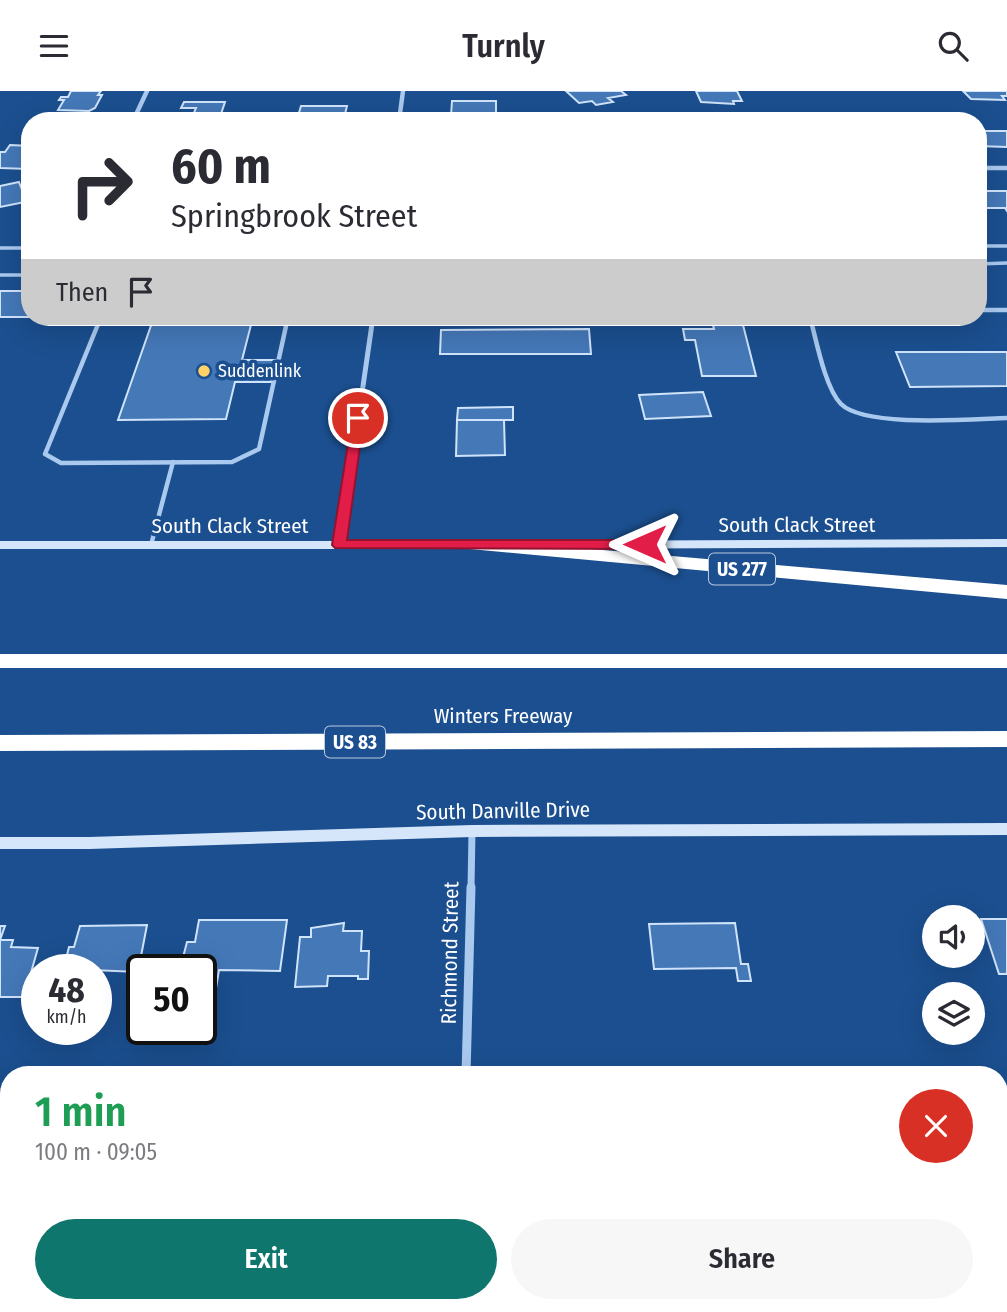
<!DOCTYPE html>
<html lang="en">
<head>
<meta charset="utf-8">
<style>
  :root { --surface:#fff; --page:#f7f7f7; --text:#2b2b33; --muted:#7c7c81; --accent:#0f766e }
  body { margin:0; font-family:"Fira Sans Condensed",sans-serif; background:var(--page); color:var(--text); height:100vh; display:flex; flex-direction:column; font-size:26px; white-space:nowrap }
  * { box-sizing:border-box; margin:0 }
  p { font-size:23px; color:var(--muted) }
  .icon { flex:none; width:38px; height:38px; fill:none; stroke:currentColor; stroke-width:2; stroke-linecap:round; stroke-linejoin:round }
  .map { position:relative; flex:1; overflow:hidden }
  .drawer { position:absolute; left:0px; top:975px; width:1008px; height:247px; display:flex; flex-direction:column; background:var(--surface); border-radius:28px 28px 0 0; box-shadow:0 7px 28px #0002 }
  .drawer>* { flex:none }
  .top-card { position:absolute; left:21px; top:21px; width:966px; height:214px; border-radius:28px; box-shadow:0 7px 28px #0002; background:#fff; color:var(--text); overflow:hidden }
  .tools { position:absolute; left:922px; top:814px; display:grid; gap:14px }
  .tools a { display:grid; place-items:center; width:63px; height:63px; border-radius:50%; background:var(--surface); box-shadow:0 7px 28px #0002; font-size:35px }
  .speed { position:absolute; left:21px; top:863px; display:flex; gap:14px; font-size:35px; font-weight:700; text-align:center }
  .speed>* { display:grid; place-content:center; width:91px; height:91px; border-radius:50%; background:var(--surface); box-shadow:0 7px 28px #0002; line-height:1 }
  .speed small { font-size:18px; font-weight:400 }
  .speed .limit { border:4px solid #111; border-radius:10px; background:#fff; color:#111 }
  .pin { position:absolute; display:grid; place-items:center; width:60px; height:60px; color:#fff; margin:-30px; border:4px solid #fff; border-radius:50%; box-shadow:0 2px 7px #0007 }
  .me { position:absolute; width:77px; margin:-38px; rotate:270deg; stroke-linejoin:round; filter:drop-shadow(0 0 5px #0008) }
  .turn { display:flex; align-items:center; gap:24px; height:147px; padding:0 35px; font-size:32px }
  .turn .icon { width:91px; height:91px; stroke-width:2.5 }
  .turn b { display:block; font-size:49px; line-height:60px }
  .then { display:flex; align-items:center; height:66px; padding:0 35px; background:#0003; gap:14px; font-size:26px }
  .round { display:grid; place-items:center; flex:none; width:74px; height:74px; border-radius:37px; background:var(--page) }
  .headline { display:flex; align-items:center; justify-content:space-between; height:119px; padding:0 35px }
  h1 { font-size:42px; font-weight:600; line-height:52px; color:#1e9e55 }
  .cta { display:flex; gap:14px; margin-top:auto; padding:14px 35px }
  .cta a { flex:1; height:80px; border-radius:42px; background:var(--accent); color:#fff; font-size:28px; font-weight:600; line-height:80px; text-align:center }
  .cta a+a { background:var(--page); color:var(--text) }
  header { display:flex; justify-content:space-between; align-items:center; height:91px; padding:0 35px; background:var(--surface); font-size:32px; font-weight:600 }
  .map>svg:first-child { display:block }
  .building { fill:#4478b7; stroke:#cfe3fa; stroke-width:2 }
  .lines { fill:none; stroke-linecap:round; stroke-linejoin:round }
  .lane-far2 { stroke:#a9c9ee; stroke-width:3.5 }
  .lane-far1 { stroke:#a9c9ee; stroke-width:4.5 }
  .lane { stroke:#a9c9ee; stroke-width:7 }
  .street-far3 { stroke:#a9c9ee; stroke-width:4.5 }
  .street-far2 { stroke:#a9c9ee; stroke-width:5 }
  .street-far1 { stroke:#a9c9ee; stroke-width:7 }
  .street { stroke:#a9c9ee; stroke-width:9 }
  .secondary { fill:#d6e6fa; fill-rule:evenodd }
  .highway { fill:#fff; fill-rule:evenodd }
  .route { fill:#e11d48; stroke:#92132f; stroke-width:2 }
  .poi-dot { fill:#ffd166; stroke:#1b4f8f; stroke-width:2.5 }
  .labels { text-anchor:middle; stroke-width:7; stroke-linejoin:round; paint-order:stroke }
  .far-poi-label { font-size:18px; fill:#fff; stroke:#1b4f8f; text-anchor:start }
  .shield { fill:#1b4f8f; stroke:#bbcadd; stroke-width:2 }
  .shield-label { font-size:19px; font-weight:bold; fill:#fff }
  .street-label { font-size:21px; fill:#fff; stroke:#1b4f8f }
</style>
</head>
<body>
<header><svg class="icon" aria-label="menu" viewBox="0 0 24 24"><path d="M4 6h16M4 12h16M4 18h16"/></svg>Turnly<svg class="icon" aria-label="search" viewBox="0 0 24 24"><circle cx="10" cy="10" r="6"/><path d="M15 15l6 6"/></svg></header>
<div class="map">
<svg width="1007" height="1221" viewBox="0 0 1007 1221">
  <rect width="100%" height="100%" fill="#1b4f8f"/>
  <!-- building -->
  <g class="building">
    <polygon points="71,0 101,0 98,4 102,4 95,17 89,20 58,19 64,9 59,9 61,6 68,6"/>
    <polygon points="566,0 621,0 626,4 608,7 613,11 596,14 592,10 579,12"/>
    <polygon points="696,0 737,0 742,10 733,10 734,13 701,11"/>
    <polygon points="963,0 1007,0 1007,5 1002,5 1005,9 971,8"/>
    <polygon points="452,10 496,10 496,25 451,25"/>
    <polygon points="184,11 225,11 219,29 191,29 196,17 181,17"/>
    <polygon points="301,15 347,15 345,23 336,23 334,30 293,29 294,25 298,25"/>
    <polygon points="978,40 1007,40 1007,56 978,55"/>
    <polygon points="10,54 30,55 28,78 0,77 0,61 5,61"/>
    <polygon points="19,91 24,104 30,102 30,110 0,116 0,95"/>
    <polygon points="978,100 1007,100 1007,120 1005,117 978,117"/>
    <polygon points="0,200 30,200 30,226 45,226 0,226"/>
    <polygon points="154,226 253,226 242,269 276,269 271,291 235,291 226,328 118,329"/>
    <polygon points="711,226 741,226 756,285 702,285 695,249 685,249 683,238 714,238"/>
    <polygon points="589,238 591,263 440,263 441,239"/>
    <polygon points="896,261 1007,261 1007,295 910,296"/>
    <polygon points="703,301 711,325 645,328 639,304"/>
    <polygon points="513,316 513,329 457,329 458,317"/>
    <polygon points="457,329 504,329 505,364 456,365"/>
    <polygon points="981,828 1007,828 1007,883 999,883"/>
    <polygon points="199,829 287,829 280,880 219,879 215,903 201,903 201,878 180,878 187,851 195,851"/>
    <polygon points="344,832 343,840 362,840 361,860 369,860 368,888 358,888 358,885 328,885 327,895 295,896 300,846 311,846 311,837"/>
    <polygon points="735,832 741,873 748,873 751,890 738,890 736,877 654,878 649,833"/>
    <polygon points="147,834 138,881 69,878 73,864 67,864 69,856 74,856 80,835"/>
    <polygon points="0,835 5,835 0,849 13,849 11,856 38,857 24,906 0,906"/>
    <polygon points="0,1206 9,1206 9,1213 97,1213 95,1221 0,1221"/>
    <rect x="338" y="1213" width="39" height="8"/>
  </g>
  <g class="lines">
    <!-- lane-far2 -->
    <g class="lane-far2">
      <polyline points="978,155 1007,155"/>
      <polyline points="0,157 30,157"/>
      <polyline points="978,173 1007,172"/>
      <polyline points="0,184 30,184"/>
    </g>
    <!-- lane-far1 -->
    <g class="lane-far1">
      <polyline points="978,219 1007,219"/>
      <polyline points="101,226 45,363 61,372 232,371 259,358 288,226"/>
      <path d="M 810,226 C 816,248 825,297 841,313 C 865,337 972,328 1007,327"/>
      <polyline points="151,454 173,371"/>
    </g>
    <!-- lane -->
    <g class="lane">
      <polyline points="999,1036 1007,1036"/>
      <polyline points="0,1042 9,1042"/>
    </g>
    <!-- street-far3 -->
    <g class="street-far3">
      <polyline points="133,30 147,0"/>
      <polyline points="399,30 403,0"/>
      <polyline points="978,77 1007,77"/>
    </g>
    <!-- street-far2 -->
    <polyline class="street-far2" points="340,454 373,226"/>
    <!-- street-far1 -->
    <polyline class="street-far1" points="471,798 472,740"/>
    <!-- street -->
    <g class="street">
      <polyline points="466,984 471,796"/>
      <polyline points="460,1213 460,1221"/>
    </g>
    <!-- secondary -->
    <g class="secondary">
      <polygon points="1007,448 1007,456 526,458 520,454 526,450"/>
      <polygon points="0,450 485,450 491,454 485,458 0,458"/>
      <polygon points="1007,732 1007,744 472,746 89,758 0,758 0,746 89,746 472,734"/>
    </g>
    <!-- highway -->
    <g class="highway">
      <polygon points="477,448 1007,494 1007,508 470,458 468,454 470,450"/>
      <rect x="0" y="563" width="1007" height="14"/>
      <polygon points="1007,640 1007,656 0,660 0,644"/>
    </g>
  </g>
  <!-- route -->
  <polygon class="route" points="358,323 364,327 347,449 645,449 652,453 645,458 335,457 332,454 352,327"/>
  <!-- markers -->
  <circle class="poi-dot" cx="204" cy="280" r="7"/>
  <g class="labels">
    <!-- far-poi labels -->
    <g class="far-poi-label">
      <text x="218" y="286">Suddenlink</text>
    </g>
    <!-- shield labels -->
    <g class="shield">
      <rect x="709" y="462.5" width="66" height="31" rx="5"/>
      <rect x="325" y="635.5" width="60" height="31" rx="5"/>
    </g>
    <g class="shield-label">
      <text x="742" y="485">US 277</text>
      <text x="355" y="658">US 83</text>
    </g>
    <!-- street labels -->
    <g class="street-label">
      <text x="797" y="441">South Clack Street</text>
      <text x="230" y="442">South Clack Street</text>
      <text x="503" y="632">Winters Freeway</text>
      <text transform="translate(503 720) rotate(-1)" y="7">South Danville Drive</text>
      <text transform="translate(450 862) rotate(-89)" y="7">Richmond Street</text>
    </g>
  </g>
</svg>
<div class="tools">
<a><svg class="icon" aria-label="sound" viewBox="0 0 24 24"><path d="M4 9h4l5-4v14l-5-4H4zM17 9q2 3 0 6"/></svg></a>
<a><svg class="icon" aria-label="layers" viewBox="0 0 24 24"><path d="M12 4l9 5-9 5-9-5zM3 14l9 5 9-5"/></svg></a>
</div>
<div class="speed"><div>48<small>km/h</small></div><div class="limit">50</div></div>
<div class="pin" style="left:358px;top:327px;background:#d93025"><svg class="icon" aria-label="arrive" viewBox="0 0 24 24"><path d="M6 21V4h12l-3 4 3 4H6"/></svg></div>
<svg class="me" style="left:645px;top:453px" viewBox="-20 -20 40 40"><path d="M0-17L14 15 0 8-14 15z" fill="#e11d48" stroke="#fff" stroke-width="4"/></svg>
<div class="top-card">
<div class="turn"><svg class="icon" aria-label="right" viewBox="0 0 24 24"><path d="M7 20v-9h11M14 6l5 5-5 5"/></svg><div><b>60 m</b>Springbrook Street</div></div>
<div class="then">Then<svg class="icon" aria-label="arrive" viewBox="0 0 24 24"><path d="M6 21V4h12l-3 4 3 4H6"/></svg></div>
</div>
<section class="drawer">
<div class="headline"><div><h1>1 min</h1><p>100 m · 09:05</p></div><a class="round" style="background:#d93025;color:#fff"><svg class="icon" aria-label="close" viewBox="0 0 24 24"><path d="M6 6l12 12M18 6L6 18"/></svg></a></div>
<div class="cta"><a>Exit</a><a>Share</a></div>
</section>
</div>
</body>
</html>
